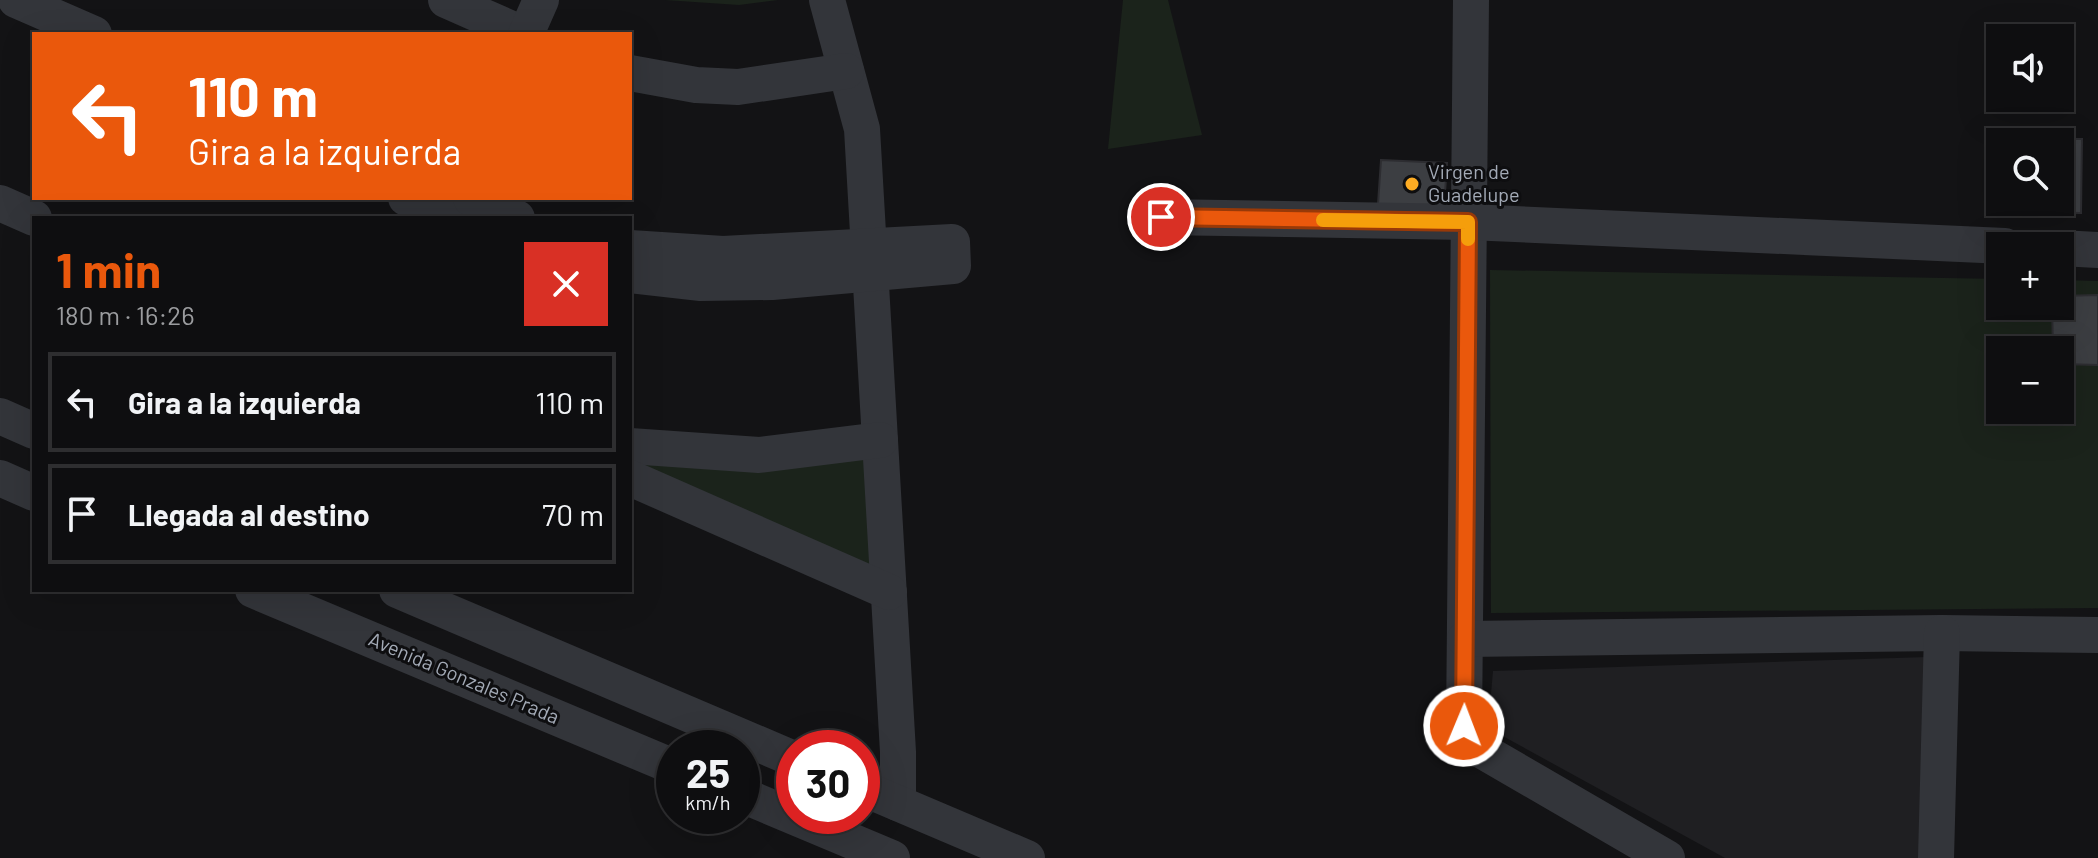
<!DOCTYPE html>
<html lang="es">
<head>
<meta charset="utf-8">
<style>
  :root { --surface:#0e0e10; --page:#171719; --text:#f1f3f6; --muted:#9b9c9f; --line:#2e2e30; --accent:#ea580c }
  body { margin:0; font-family:Barlow,sans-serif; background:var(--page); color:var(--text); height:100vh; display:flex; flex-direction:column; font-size:30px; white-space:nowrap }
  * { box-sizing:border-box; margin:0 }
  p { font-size:26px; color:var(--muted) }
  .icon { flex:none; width:44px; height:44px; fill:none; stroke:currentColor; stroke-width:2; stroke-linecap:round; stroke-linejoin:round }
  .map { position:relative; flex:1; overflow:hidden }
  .panel { position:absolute; left:32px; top:216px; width:600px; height:376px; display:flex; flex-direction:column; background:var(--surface); border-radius:0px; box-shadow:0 8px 32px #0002,0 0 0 2px var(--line) }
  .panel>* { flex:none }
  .top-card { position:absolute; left:32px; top:32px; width:600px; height:168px; border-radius:0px; box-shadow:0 8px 32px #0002,0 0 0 2px var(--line); background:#ea580c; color:#fff; overflow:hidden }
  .tools { position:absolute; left:1986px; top:24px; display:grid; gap:16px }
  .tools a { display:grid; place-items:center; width:88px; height:88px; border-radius:0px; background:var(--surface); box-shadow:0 8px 32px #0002,0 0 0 2px var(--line); font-size:40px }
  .speed { position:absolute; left:656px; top:730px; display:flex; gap:16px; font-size:40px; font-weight:700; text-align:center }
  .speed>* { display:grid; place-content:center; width:104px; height:104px; border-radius:50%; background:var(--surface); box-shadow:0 8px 32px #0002,0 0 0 2px var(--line); line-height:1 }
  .speed small { font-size:20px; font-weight:400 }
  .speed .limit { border:12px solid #d22; background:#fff; color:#111 }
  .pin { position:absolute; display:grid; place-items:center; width:68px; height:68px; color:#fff; margin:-34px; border:4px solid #fff; border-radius:50%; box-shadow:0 2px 8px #0007 }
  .me { position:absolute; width:88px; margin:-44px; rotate:1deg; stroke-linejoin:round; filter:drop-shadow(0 0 6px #0008) }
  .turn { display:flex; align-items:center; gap:28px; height:168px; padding:0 24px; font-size:36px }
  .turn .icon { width:104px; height:104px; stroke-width:2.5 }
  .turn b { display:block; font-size:56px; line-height:68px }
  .round { display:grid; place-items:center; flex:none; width:84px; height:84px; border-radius:0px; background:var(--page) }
  .headline { display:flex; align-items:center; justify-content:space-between; height:136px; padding:0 24px }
  h1 { font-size:48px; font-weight:700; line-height:60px; color:var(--accent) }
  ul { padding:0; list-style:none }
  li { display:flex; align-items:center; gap:24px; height:100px; margin:0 16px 12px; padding:0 8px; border:4px solid var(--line); border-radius:0px }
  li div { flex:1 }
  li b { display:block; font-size:30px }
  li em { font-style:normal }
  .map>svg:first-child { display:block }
  .built { fill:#1f1f22 }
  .green { fill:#1b231b; fill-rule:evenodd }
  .building { fill:#3c3e42; stroke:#2d2d31; stroke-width:2 }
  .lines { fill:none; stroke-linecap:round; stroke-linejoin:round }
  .minor { stroke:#33353a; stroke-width:36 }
  .route-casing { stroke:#983908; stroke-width:20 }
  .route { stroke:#ea580c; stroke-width:14 }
  .slow { stroke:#f59e0b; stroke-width:14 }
  .poi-dot { fill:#fdac23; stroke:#0e0e10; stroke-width:3 }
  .labels { text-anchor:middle; stroke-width:6; stroke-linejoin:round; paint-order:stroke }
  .poi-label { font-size:20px; fill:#a3aab6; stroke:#0e0e10; text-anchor:start }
  .street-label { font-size:20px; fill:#a3aab6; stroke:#0e0e10 }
</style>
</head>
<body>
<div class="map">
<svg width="2098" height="858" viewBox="0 0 2098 858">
  <rect width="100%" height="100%" fill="#131315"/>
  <!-- built -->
  <polygon class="built" points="1927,657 1924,858 1725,858 1488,728 1493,671"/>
  <!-- green -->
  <g class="green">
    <polygon points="665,0 778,0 739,5"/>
    <polygon points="1123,0 1168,0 1202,135 1108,149"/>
    <path d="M 1490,270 L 2000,279 L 2000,306 L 2060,306 L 2060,280 L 2098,281 L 2098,608 L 1491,613 ZM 2000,350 L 2060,350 L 2060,410 L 2000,410 Z"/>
    <polygon points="871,452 874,573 630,470 630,454"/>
  </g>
  <!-- building -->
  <g class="building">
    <polygon points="2003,139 2082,139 2081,213 2002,212 2002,202 2060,202 2060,142 2003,142"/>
    <polygon points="1381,160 1447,163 1444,208 1378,204"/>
    <polygon points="2098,295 2098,365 2060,364 2060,350 2053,350 2052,306 2060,306 2060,296"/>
  </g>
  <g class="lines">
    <!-- minor -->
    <g class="minor">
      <polyline points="16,0 94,34"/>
      <polyline points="446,0 523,34"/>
      <polyline points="827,0 862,129 898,752 898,803"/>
      <polyline points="1471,0 1464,726 1474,746 1667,858"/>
      <polyline points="526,34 541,0"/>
      <polyline points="630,73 696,85 738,87 846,71"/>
      <polyline points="406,198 453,218"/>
      <polyline points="471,198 517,218"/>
      <polyline points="0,203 34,218"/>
      <polyline points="1161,217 1468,222 2005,246"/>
      <polyline points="630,248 723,254 952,242 953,266 772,282 701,283 630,275"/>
      <polyline points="2060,248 2098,250"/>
      <polyline points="0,416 34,431"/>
      <polyline points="630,446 759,455 880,440"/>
      <polyline points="0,478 34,493"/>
      <polyline points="630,478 889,592"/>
      <polyline points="253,590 674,767"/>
      <polyline points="397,590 794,759"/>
      <polyline points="1465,639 1942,633 2098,635"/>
      <polyline points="862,788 1027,858"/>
      <polyline points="742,795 892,858"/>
      <polyline points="1936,858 1942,633"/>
    </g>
  </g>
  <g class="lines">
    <defs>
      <polyline id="route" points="1161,217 1468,222 1464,726"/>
    </defs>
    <!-- route casing -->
    <use href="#route" class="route-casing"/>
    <!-- route -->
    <use href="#route" class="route"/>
    <!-- slow -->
    <polyline class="slow" points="1323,220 1468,222 1468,239"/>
  </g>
  <!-- markers -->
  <circle class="poi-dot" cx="1412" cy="184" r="8"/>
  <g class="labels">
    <!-- poi labels -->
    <g class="poi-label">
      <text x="1428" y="179">Virgen de<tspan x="1428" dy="23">Guadelupe</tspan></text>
    </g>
    <!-- street labels -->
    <g class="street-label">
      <text transform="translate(464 678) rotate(23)" y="7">Avenida Gonzales Prada</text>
    </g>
  </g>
</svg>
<div class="tools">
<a><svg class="icon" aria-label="sound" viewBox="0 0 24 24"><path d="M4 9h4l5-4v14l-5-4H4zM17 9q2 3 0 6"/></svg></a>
<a><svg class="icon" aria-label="search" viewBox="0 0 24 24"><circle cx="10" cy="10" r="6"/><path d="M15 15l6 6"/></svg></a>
<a>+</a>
<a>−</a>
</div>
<div class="speed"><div>25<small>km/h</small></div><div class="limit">30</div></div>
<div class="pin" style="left:1161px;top:217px;background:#d93025"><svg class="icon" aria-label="arrive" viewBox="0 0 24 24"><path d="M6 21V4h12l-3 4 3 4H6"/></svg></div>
<svg class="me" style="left:1464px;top:726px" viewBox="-20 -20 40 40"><circle r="17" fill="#ea580c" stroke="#fff" stroke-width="3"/><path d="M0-11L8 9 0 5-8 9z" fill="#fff"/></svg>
<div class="top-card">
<div class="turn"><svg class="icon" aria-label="left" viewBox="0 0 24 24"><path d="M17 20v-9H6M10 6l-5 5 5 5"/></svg><div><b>110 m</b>Gira a la izquierda</div></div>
</div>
<section class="panel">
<div class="headline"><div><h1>1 min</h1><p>180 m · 16:26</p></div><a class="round" style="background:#d93025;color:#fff"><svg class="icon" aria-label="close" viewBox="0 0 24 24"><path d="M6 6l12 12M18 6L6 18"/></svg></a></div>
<ul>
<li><svg class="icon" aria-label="left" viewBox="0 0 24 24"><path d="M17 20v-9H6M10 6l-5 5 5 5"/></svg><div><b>Gira a la izquierda</b></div><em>110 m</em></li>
<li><svg class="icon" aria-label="arrive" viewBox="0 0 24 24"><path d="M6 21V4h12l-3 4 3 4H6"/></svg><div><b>Llegada al destino</b></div><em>70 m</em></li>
</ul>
</section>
</div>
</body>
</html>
